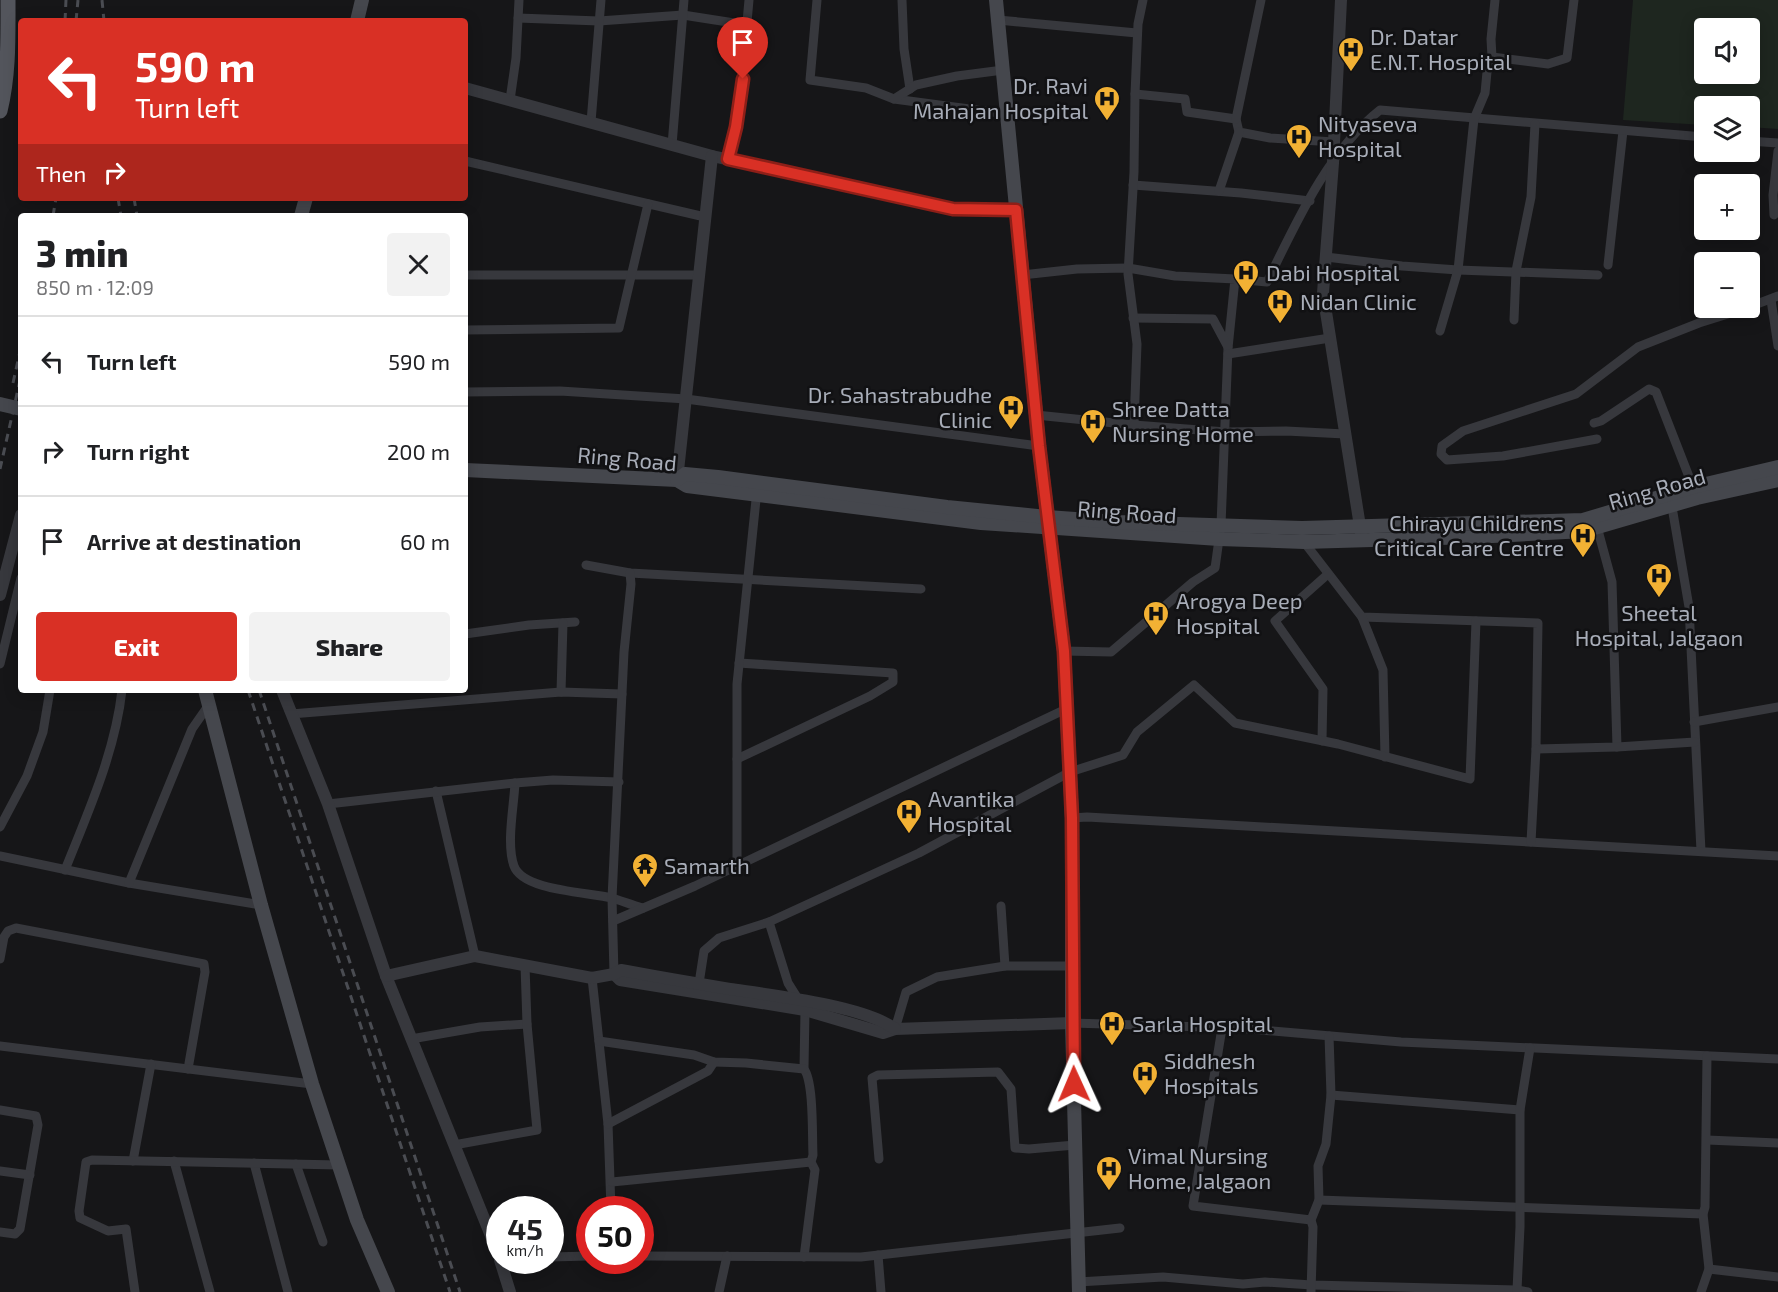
<!DOCTYPE html>
<html lang="en">
<head>
<meta charset="utf-8">
<style>
  :root { --surface:#fff; --page:#f2f2f2; --text:#202124; --muted:#757577; --line:#e0e0e0; --accent:#d93025 }
  body { margin:0; font-family:"Exo 2",sans-serif; background:var(--page); color:var(--text); height:100vh; display:flex; flex-direction:column; font-size:22px; white-space:nowrap }
  * { box-sizing:border-box; margin:0 }
  p { font-size:20px; color:var(--muted) }
  .icon { flex:none; width:33px; height:33px; fill:none; stroke:currentColor; stroke-width:2; stroke-linecap:round; stroke-linejoin:round }
  .map { position:relative; flex:1; overflow:hidden }
  .sheet { position:absolute; left:18px; top:213px; width:450px; height:480px; display:flex; flex-direction:column; background:var(--surface); border-radius:6px; box-shadow:0 3px 15px #0003 }
  .sheet>* { flex:none }
  .guide { position:absolute; left:18px; top:18px; width:450px; height:183px; border-radius:6px; box-shadow:0 3px 15px #0003; background:#d93025; color:#fff; overflow:hidden }
  .buttons { position:absolute; left:1694px; top:18px; display:grid; gap:12px }
  .buttons a { display:grid; place-items:center; width:66px; height:66px; border-radius:6px; background:var(--surface); box-shadow:0 3px 15px #0003; font-size:30px }
  .speed { position:absolute; left:486px; top:1196px; display:flex; gap:12px; font-size:30px; font-weight:700; text-align:center }
  .speed>* { display:grid; place-content:center; width:78px; height:78px; border-radius:50%; background:var(--surface); box-shadow:0 3px 15px #0003; line-height:1 }
  .speed small { font-size:15px; font-weight:400 }
  .speed .limit { border:9px solid #d22; background:#fff; color:#111 }
  .pin { position:absolute; display:grid; place-items:center; width:51px; height:51px; color:#fff; margin:-62px -26px; border-radius:50% 50% 50% 0; rotate:-45deg; box-shadow:0 0 6px #0007 }
  .pin .icon { rotate:45deg }
  .me { position:absolute; width:66px; margin:-33px; rotate:359deg; stroke-linejoin:round; filter:drop-shadow(0 0 4px #0008) }
  .turn { display:flex; align-items:center; gap:21px; height:126px; padding:0 18px; font-size:27px }
  .turn .icon { width:78px; height:78px; stroke-width:2.5 }
  .turn b { display:block; font-size:42px; line-height:51px }
  .then { display:flex; align-items:center; height:57px; padding:0 18px; background:#0003; gap:12px; font-size:22px }
  .round { display:grid; place-items:center; flex:none; width:63px; height:63px; border-radius:6px; background:var(--page) }
  .headline { display:flex; align-items:center; justify-content:space-between; height:102px; padding:0 18px }
  h1 { font-size:36px; font-weight:800; line-height:45px }
  .primary-button { display:flex; gap:12px; margin-top:auto; padding:12px 18px }
  .primary-button a { flex:1; height:69px; border-radius:6px; background:var(--accent); color:#fff; font-size:24px; font-weight:800; line-height:69px; text-align:center }
  .primary-button a+a { background:var(--page); color:var(--text) }
  ul { padding:0; list-style:none }
  li { display:flex; align-items:center; gap:18px; height:90px; padding:0 18px; border-top:2px solid var(--line) }
  li div { flex:1 }
  li b { display:block; font-size:22px }
  li em { font-style:normal }
  .map>svg:first-child { display:block }
  .pitch { fill:#1e261f; fill-rule:evenodd }
  .lines { fill:none; stroke-linecap:round; stroke-linejoin:round }
  .minor { stroke:#37383d; stroke-width:9 }
  .tertiary { stroke:#37383d; stroke-width:12 }
  .secondary { stroke:#45474d; stroke-width:14 }
  .primary { stroke:#53555c; stroke-width:15 }
  .rail { stroke:#4a4c52; stroke-width:3; stroke-dasharray:8 6; stroke-linecap:butt }
  .secondary-bridge { stroke:#45474d; stroke-width:14 }
  .route-casing { stroke:#8d1f18; stroke-width:15 }
  .route { stroke:#d93025; stroke-width:10 }
  .labels { text-anchor:middle; stroke-width:5; stroke-linejoin:round; paint-order:stroke }
  .poi-label { font-size:22px; fill:#a8adb8; stroke:#111113; text-anchor:start }
  .street-label { font-size:22px; fill:#a8adb8; stroke:#111113 }
</style>
</head>
<body>
<div class="map">
<svg width="1778" height="1292" viewBox="0 0 1778 1292">
  <rect width="100%" height="100%" fill="#161618"/>
  <!-- pitch -->
  <path class="pitch" d="M 1633,0 L 1778,0 L 1778,129 L 1749,127 L 1749,106 L 1704,106 L 1704,125 L 1623,120 ZM 1704,28 L 1749,28 L 1749,74 L 1704,74 Z"/>
  <g class="lines">
    <!-- minor -->
    <g class="minor">
      <polyline points="817,0 810,80 866,88 894,99 1007,114"/>
      <polyline points="902,0 904,49 910,89"/>
      <polyline points="518,18 599,21 683,15 747,25"/>
      <polyline points="998,20 1137,33"/>
      <polyline points="1492,57 1548,64 1567,58 1574,0"/>
      <polyline points="1135,94 1185,99 1187,112 1236,119 1239,132 1270,138 1334,142"/>
      <polyline points="894,99 916,85 957,76 1003,70"/>
      <polyline points="510,100 516,58 519,0"/>
      <polyline points="1236,119 1261,0"/>
      <polyline points="591,122 601,0"/>
      <polyline points="1749,141 1778,143"/>
      <polyline points="672,145 684,0"/>
      <path d="M 728,159 C 741,106 744,54 749,0"/>
      <polyline points="465,161 705,217"/>
      <polyline points="1133,185 1241,193 1310,201"/>
      <polyline points="1219,191 1239,132"/>
      <polyline points="1774,215 1773,195 1778,151"/>
      <polyline points="1326,257 1402,266 1458,270 1598,275"/>
      <polyline points="1608,265 1623,131"/>
      <polyline points="465,275 699,275"/>
      <polyline points="1022,275 1077,269 1128,268 1175,276 1235,279 1228,348 1221,525 1215,568 1193,582 1111,652 1064,651"/>
      <path d="M 1235,279 L 1267,282 C 1296,223 1328,151 1380,110 L 1704,137"/>
      <polyline points="1771,300 1778,346"/>
      <polyline points="1749,307 1778,296"/>
      <polyline points="1133,318 1213,319 1228,347"/>
      <polyline points="1514,320 1516,271 1531,197 1535,124"/>
      <polyline points="465,330 619,328 648,204"/>
      <polyline points="1440,331 1458,270 1474,119 1485,93 1487,72 1492,57 1491,39 1495,0"/>
      <polyline points="1228,354 1330,338"/>
      <polyline points="465,392 560,391 686,399 1039,446"/>
      <polyline points="1036,415 1134,425 1137,344 1128,274 1134,172 1135,94 1138,24 1143,0"/>
      <polyline points="1594,423 1601,421 1649,389 1656,392 1693,487"/>
      <polyline points="1134,425 1226,432 1286,431 1345,434"/>
      <polyline points="1597,439 1503,456 1447,460 1441,454 1442,446 1463,431 1576,394 1638,347 1699,323 1747,308"/>
      <polyline points="1671,501 1689,607 1701,851"/>
      <polyline points="1596,523 1612,582 1617,747"/>
      <polyline points="1304,539 1304,542 1362,617 1538,623 1536,749 1617,747 1695,742"/>
      <polyline points="586,565 630,573 921,589"/>
      <polyline points="1362,617 1383,670 1385,757"/>
      <polyline points="465,634 529,625 575,622"/>
      <polyline points="0,664 21,578"/>
      <polyline points="561,692 563,623"/>
      <polyline points="291,714 561,692 622,694"/>
      <polyline points="1694,722 1778,707"/>
      <polyline points="1322,741 1323,689 1275,621 1328,574"/>
      <polyline points="737,759 870,696 893,682 893,673 739,663"/>
      <path d="M 515,783 C 514,806 506,844 514,866 C 523,891 588,892 612,898 C 622,901 632,905 643,908"/>
      <polyline points="436,791 475,956"/>
      <polyline points="328,804 515,783 553,780 619,782"/>
      <polyline points="1072,818 1087,817 1778,856"/>
      <polyline points="0,827 27,776 43,732 50,690"/>
      <polyline points="1531,842 1536,749"/>
      <polyline points="0,856 129,883 261,905"/>
      <polyline points="737,866 737,684 757,490"/>
      <path d="M 65,870 C 88,812 115,753 122,690"/>
      <polyline points="129,883 192,729 208,706"/>
      <polyline points="1001,906 1005,966"/>
      <polyline points="613,921 695,886 1066,709"/>
      <path d="M 769,922 L 788,983 L 805,1010 L 804,1069 C 814,1082 812,1137 813,1155 L 811,1162 L 815,1170 L 804,1257"/>
      <polyline points="0,959 4,937 8,931 16,928 204,964 205,972 188,1069"/>
      <polyline points="614,974 612,898 624,652 631,584 630,573"/>
      <polyline points="592,978 608,1124 611,1209"/>
      <polyline points="698,990 704,951 719,938 769,922 919,853 1070,772 1123,755 1137,732 1194,685 1235,723 1338,744 1470,779 1476,621"/>
      <polyline points="1072,1023 1237,1028 1401,1042 1778,1059"/>
      <polyline points="1222,1028 1193,1206 1311,1220"/>
      <polyline points="895,1029 906,992 937,977 1005,966 1072,966"/>
      <polyline points="411,1039 480,1027 527,1024"/>
      <polyline points="599,1041 694,1055 714,1062 746,1063 804,1069"/>
      <polyline points="0,1046 312,1084"/>
      <polyline points="1331,1095 1520,1110"/>
      <polyline points="0,1110 36,1116 38,1125 20,1229 15,1234 0,1232"/>
      <polyline points="608,1124 708,1071 714,1062"/>
      <polyline points="1707,1140 1778,1143"/>
      <polyline points="454,1145 537,1130 527,1024 525,965"/>
      <polyline points="879,1159 872,1078 878,1075 998,1072 1011,1089 1015,1148 1029,1149 1075,1145"/>
      <polyline points="133,1161 151,1064"/>
      <polyline points="174,1161 210,1292"/>
      <polyline points="254,1163 288,1292"/>
      <polyline points="296,1164 323,1242"/>
      <polyline points="0,1171 30,1175"/>
      <polyline points="612,1182 811,1162"/>
      <polyline points="1319,1200 1703,1214"/>
      <polyline points="878,1255 881,1292"/>
      <polyline points="640,1256 861,1257 1120,1228"/>
      <polyline points="550,1257 590,1256"/>
      <polyline points="1709,1269 1778,1277"/>
      <polyline points="1078,1282 1163,1277 1243,1284 1265,1282 1312,1285 1517,1290 1528,1292"/>
      <polyline points="1517,1290 1520,1227 1520,1110 1530,1048"/>
      <polyline points="135,1292 126,1229 108,1231 80,1218 79,1211 86,1162 92,1160 339,1165"/>
      <polyline points="719,1292 727,1256"/>
      <polyline points="1311,1292 1313,1227 1311,1220 1319,1200 1318,1166 1326,1144 1331,1095 1329,1036"/>
      <polyline points="1701,1292 1709,1269 1703,1214 1705,1207 1707,1056"/>
    </g>
    <!-- tertiary -->
    <g class="tertiary">
      <polyline points="1341,0 1333,163 1323,293 1362,539"/>
      <polyline points="465,88 712,156 953,209 1016,210"/>
      <polyline points="677,480 712,156"/>
      <polyline points="0,595 21,515"/>
      <polyline points="282,690 328,804 386,976 500,1258"/>
      <polyline points="614,974 620,980 805,1010 883,1033 895,1029 1072,1023"/>
      <path d="M 386,976 L 475,956 L 592,978 L 614,974 L 621,970 C 658,977 694,983 730,989 C 771,995 865,1006 895,1029"/>
      <polyline points="500,1260 510,1292"/>
    </g>
    <!-- secondary -->
    <g class="secondary">
      <polyline points="996,0 1039,446 1064,651 1072,818 1072,1023 1079,1292"/>
      <polyline points="357,21 362,0"/>
      <polyline points="301,216 306,198"/>
      <polyline points="465,470 677,480 687,486 981,523 1219,539 1304,542 1473,537 1584,531 1697,498 1778,480"/>
      <polyline points="677,480 685,474 718,477 947,507 1047,517 1117,522 1302,528 1583,520 1693,487 1778,467"/>
      <polyline points="205,690 261,905 312,1084 357,1220 388,1292"/>
    </g>
    <!-- primary -->
    <path class="primary" d="M 0,111 C 9,74 8,38 8,0"/>
    <!-- rail -->
    <g class="rail">
      <polyline points="102,0 104,21"/>
      <polyline points="65,21 66,0"/>
      <polyline points="76,21 78,0"/>
      <polyline points="118,198 121,216"/>
      <polyline points="134,198 137,216"/>
      <polyline points="53,216 56,198"/>
      <polyline points="13,383 21,347"/>
      <polyline points="0,469 21,376"/>
      <polyline points="248,690 450,1292"/>
      <polyline points="259,690 460,1292"/>
    </g>
    <!-- secondary-bridge -->
    <polyline class="secondary-bridge" points="0,404 21,409"/>
  </g>
  <g class="lines">
    <defs>
      <polyline id="route" points="743,79 736,127 728,159 953,209 1016,210 1039,446 1064,651 1072,818 1074,1084"/>
    </defs>
    <!-- route casing -->
    <use href="#route" class="route-casing"/>
    <!-- route -->
    <use href="#route" class="route"/>
  </g>
  <!-- icons -->
  <defs>
    <symbol id="hospital-pin" viewBox="-11 -11 22 30"><path d="M0 17L-7.5 6A9.5 9.5 0 1 1 7.5 6Z" fill="#f2b134" stroke="#111113"/><path d="M-5-5h3v3.5h4V-5h3V5h-3V1.5h-4V5h-3Z" fill="#111"/></symbol>
    <symbol id="temple-pin" viewBox="-11 -11 22 30"><path d="M0 17L-7.5 6A9.5 9.5 0 1 1 7.5 6Z" fill="#f2b134" stroke="#111113"/><path d="M0-6L5-2H3V0L6.5 2.5H4V6H1.5V3h-3V6H-4V2.5H-6.5L-3 0V-2H-5Z" fill="#111"/></symbol>
  </defs>
  <g fill-rule="evenodd">
    <use href="#hospital-pin" x="1336" y="35" width="30" height="40"/>
    <use href="#hospital-pin" x="1092" y="84" width="30" height="40"/>
    <use href="#hospital-pin" x="1284" y="122" width="30" height="40"/>
    <use href="#hospital-pin" x="1231" y="258" width="30" height="40"/>
    <use href="#hospital-pin" x="1265" y="287" width="30" height="40"/>
    <use href="#hospital-pin" x="996" y="393" width="30" height="40"/>
    <use href="#hospital-pin" x="1078" y="407" width="30" height="40"/>
    <use href="#hospital-pin" x="1568" y="521" width="30" height="40"/>
    <use href="#hospital-pin" x="1644" y="561" width="30" height="40"/>
    <use href="#hospital-pin" x="1141" y="599" width="30" height="40"/>
    <use href="#hospital-pin" x="894" y="797" width="30" height="40"/>
    <use href="#temple-pin" x="630" y="851" width="30" height="40"/>
    <use href="#hospital-pin" x="1097" y="1009" width="30" height="40"/>
    <use href="#hospital-pin" x="1130" y="1059" width="30" height="40"/>
    <use href="#hospital-pin" x="1094" y="1154" width="30" height="40"/>
  </g>
  <g class="labels">
    <!-- poi labels -->
    <g class="poi-label">
      <text x="1370" y="45">Dr. Datar<tspan x="1370" dy="25">E.N.T. Hospital</tspan></text>
      <text x="1088" y="94" text-anchor="end">Dr. Ravi<tspan x="1088" dy="25">Mahajan Hospital</tspan></text>
      <text x="1318" y="132">Nityaseva<tspan x="1318" dy="25">Hospital</tspan></text>
      <text x="1266" y="281">Dabi Hospital</text>
      <text x="1300" y="310">Nidan Clinic</text>
      <text x="992" y="403" text-anchor="end">Dr. Sahastrabudhe<tspan x="992" dy="25">Clinic</tspan></text>
      <text x="1112" y="417">Shree Datta<tspan x="1112" dy="25">Nursing Home</tspan></text>
      <text x="1564" y="531" text-anchor="end">Chirayu Childrens<tspan x="1564" dy="25">Critical Care Centre</tspan></text>
      <text x="1176" y="609">Arogya Deep<tspan x="1176" dy="25">Hospital</tspan></text>
      <text x="1659" y="621" text-anchor="middle">Sheetal<tspan x="1659" dy="25">Hospital, Jalgaon</tspan></text>
      <text x="928" y="807">Avantika<tspan x="928" dy="25">Hospital</tspan></text>
      <text x="664" y="874">Samarth</text>
      <text x="1132" y="1032">Sarla Hospital</text>
      <text x="1164" y="1069">Siddhesh<tspan x="1164" dy="25">Hospitals</tspan></text>
      <text x="1128" y="1164">Vimal Nursing<tspan x="1128" dy="25">Home, Jalgaon</tspan></text>
    </g>
    <!-- street labels -->
    <g class="street-label">
      <text transform="translate(627 459) rotate(5)" y="8">Ring Road</text>
      <text transform="translate(1657 489) rotate(-16)" y="8">Ring Road</text>
      <text transform="translate(1127 512) rotate(4)" y="8">Ring Road</text>
    </g>
  </g>
</svg>
<div class="buttons">
<a><svg class="icon" aria-label="sound" viewBox="0 0 24 24"><path d="M4 9h4l5-4v14l-5-4H4zM17 9q2 3 0 6"/></svg></a>
<a><svg class="icon" aria-label="layers" viewBox="0 0 24 24"><path d="M12 4l9 5-9 5-9-5zM3 14l9 5 9-5"/></svg></a>
<a>+</a>
<a>−</a>
</div>
<div class="speed"><div>45<small>km/h</small></div><div class="limit">50</div></div>
<div class="pin" style="left:743px;top:79px;background:#d93025"><svg class="icon" aria-label="arrive" viewBox="0 0 24 24"><path d="M6 21V4h12l-3 4 3 4H6"/></svg></div>
<svg class="me" style="left:1074px;top:1084px" viewBox="-20 -20 40 40"><path d="M0-17L14 15 0 8-14 15z" fill="#d93025" stroke="#fff" stroke-width="4"/></svg>
<div class="guide">
<div class="turn"><svg class="icon" aria-label="left" viewBox="0 0 24 24"><path d="M17 20v-9H6M10 6l-5 5 5 5"/></svg><div><b>590 m</b>Turn left</div></div>
<div class="then">Then<svg class="icon" aria-label="right" viewBox="0 0 24 24"><path d="M7 20v-9h11M14 6l5 5-5 5"/></svg></div>
</div>
<section class="sheet">
<div class="headline"><div><h1>3 min</h1><p>850 m · 12:09</p></div><a class="round"><svg class="icon" aria-label="close" viewBox="0 0 24 24"><path d="M6 6l12 12M18 6L6 18"/></svg></a></div>
<ul>
<li><svg class="icon" aria-label="left" viewBox="0 0 24 24"><path d="M17 20v-9H6M10 6l-5 5 5 5"/></svg><div><b>Turn left</b></div><em>590 m</em></li>
<li><svg class="icon" aria-label="right" viewBox="0 0 24 24"><path d="M7 20v-9h11M14 6l5 5-5 5"/></svg><div><b>Turn right</b></div><em>200 m</em></li>
<li><svg class="icon" aria-label="arrive" viewBox="0 0 24 24"><path d="M6 21V4h12l-3 4 3 4H6"/></svg><div><b>Arrive at destination</b></div><em>60 m</em></li>
</ul>
<div class="primary-button"><a>Exit</a><a>Share</a></div>
</section>
</div>
</body>
</html>
